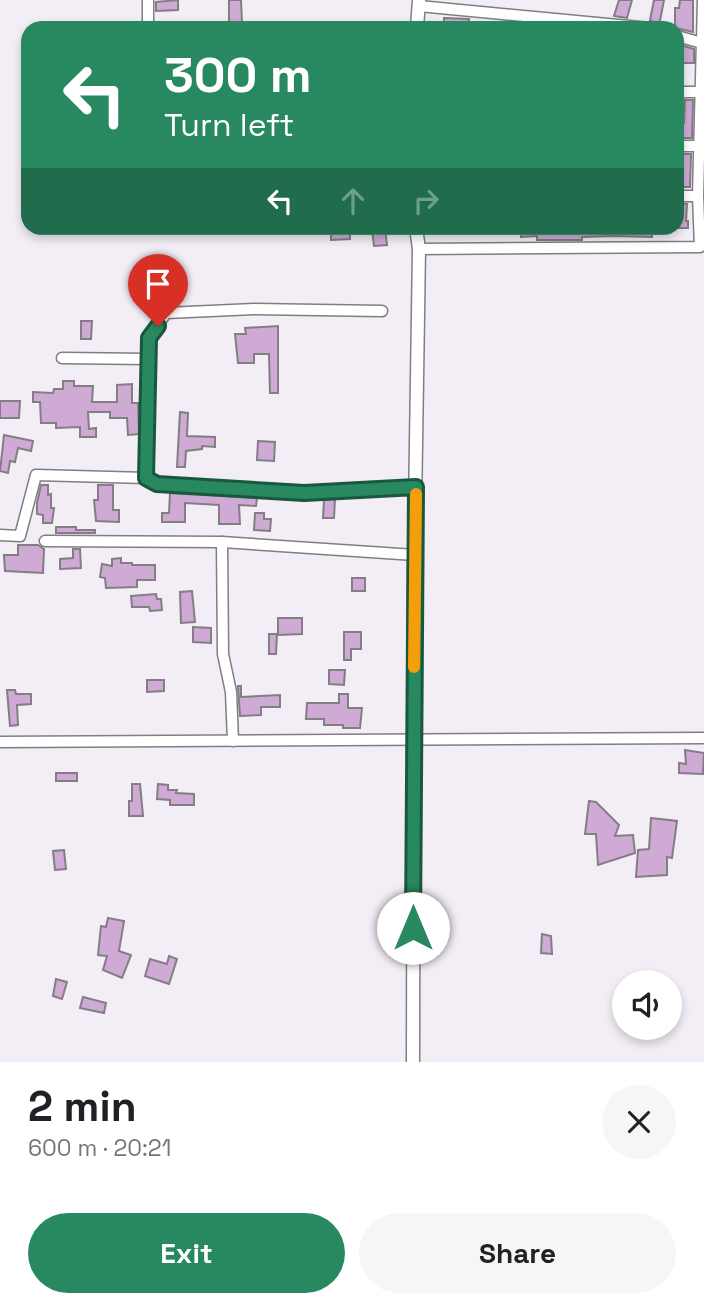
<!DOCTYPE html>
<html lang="en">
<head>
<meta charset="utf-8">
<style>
  :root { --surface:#fff; --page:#f6f6f6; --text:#202124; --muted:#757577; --accent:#288860 }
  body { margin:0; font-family:"Space Grotesk",sans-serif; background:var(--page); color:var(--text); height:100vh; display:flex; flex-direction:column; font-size:26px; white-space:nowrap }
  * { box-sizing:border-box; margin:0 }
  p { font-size:23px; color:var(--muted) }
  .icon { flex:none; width:38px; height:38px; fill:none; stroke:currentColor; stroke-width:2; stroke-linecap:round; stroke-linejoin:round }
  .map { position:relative; height:1062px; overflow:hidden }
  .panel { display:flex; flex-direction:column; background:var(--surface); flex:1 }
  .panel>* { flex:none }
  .guide { position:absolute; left:21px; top:21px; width:663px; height:214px; border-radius:21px; box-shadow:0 4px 10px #0003; background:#288860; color:#fff; overflow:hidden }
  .tools { position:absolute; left:612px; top:970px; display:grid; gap:14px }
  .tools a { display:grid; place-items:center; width:70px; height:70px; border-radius:50%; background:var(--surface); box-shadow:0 4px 10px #0003; font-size:35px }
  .pin { position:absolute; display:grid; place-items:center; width:60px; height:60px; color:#fff; margin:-72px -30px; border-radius:50% 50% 50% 0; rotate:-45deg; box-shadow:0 0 7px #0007 }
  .pin .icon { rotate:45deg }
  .me { position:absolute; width:77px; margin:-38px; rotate:0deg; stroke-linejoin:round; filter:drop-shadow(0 0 5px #0008) }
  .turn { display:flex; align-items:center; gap:24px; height:147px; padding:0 28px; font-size:32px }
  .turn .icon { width:91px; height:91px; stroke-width:2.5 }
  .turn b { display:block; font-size:49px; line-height:60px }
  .lanes { display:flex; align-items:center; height:66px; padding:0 28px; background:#0003; justify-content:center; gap:35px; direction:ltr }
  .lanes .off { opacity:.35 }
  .round { display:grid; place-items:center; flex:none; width:74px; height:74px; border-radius:37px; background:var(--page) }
  .overview { display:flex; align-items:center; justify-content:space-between; height:119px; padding:0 28px }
  h1 { font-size:42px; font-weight:800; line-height:52px }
  .primary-button { display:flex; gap:14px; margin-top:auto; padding:14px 28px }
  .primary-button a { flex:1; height:80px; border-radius:42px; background:var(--accent); color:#fff; font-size:28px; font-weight:800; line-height:80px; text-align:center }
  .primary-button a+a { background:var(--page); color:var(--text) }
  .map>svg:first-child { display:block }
  .building { fill:#ceaad4; stroke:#837d84; stroke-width:2 }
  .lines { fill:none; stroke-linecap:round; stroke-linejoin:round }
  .minor-casing { stroke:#827d84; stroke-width:13 }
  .tertiary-casing { stroke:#827d84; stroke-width:15 }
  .minor { stroke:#fff; stroke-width:10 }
  .tertiary { stroke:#fff; stroke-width:12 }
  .route-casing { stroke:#1a583e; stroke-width:18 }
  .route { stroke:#288860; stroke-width:12 }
  .slow { stroke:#f59e0b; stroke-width:12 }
</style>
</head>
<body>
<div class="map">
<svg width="704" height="1062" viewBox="0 0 704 1062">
  <rect width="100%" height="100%" fill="#f3edf5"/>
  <!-- building -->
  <g class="building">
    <polygon points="178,0 178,10 156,11 156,2"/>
    <polygon points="229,0 241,0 242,22 237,22 237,28 229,28"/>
    <polygon points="619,0 632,0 627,18 614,16"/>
    <polygon points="654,0 664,0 659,26 650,20"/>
    <polygon points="680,0 693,0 693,32 675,28 675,8 679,8"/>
    <polygon points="444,18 469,19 468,28 444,28"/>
    <polygon points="677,44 694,49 694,63 682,63 683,49 677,48"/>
    <polygon points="685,100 693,100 692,138 678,138 678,123 684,123"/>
    <polygon points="678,154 691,154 690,187 677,187"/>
    <polygon points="677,204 687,204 686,221 688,221 688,228 677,228"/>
    <polygon points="335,228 350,228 350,239 331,240 331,231 335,231"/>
    <polygon points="385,228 387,245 374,246 372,230"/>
    <polygon points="520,228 652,228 652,237 614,236 582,237 582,240 537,240 537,236 521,237"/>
    <polygon points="81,321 92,321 91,339 81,339"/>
    <polygon points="278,326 278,393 270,393 269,354 254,354 254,363 238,363 235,334 246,334 245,328"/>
    <polygon points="63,381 74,381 74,386 93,386 92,402 117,402 117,385 132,384 132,403 138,403 139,434 128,435 127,418 110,418 110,412 88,412 89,429 96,428 96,437 80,437 80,427 56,428 56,423 41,423 40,402 33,402 33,392 53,393 54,389 63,389"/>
    <polygon points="0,401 20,401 19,418 0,418"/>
    <polygon points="180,412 188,413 187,436 215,437 215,447 202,446 202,449 186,451 185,467 177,467"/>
    <polygon points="4,435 33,441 31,451 18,448 15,462 10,461 8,473 0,471"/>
    <polygon points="258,441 275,442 274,461 257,460"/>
    <polygon points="41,485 48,485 48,495 51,494 51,508 54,508 52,523 43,523 43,515 37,514 37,503"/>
    <polygon points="98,485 113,485 113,510 119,510 119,522 96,521 94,500 98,500"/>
    <polygon points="170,493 257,498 256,506 239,505 240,524 219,524 219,505 185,503 185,522 162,522 162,513 169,513"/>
    <polygon points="335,499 334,518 323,518 324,500"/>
    <polygon points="255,513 264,513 264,519 271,519 270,531 254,530"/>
    <polygon points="56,527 76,527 76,530 95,530 95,533 56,533"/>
    <polygon points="18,545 38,545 44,549 43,573 5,571 4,555 18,555"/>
    <polygon points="73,549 80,549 81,568 60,569 60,559 73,558"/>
    <polygon points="121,558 121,563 132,563 132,565 155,565 155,580 137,580 137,587 106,588 105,578 100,577 102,564 112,566 112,559"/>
    <rect x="352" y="578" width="13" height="13"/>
    <polygon points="192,591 195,622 181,623 180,592"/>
    <polygon points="156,594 157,599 161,599 162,610 150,611 149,607 132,607 131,596"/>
    <polygon points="278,618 302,618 302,634 278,635"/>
    <polygon points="193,627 211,628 211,643 193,642"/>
    <polygon points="344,632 361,632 361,649 351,649 351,660 344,660"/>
    <polygon points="269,634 277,634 276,654 269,654"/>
    <polygon points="329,670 345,670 344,685 329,684"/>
    <polygon points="147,680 164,680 164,691 147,692"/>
    <polygon points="238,686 241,686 241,697 280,695 280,707 261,707 261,715 240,716"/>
    <polygon points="7,690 15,690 16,694 31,694 31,704 17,705 18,725 10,726"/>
    <polygon points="339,694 348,694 348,708 362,708 360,728 343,728 343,725 324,725 324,719 306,719 307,703 339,703"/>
    <polygon points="685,750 704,753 703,774 679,773 679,763 686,764"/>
    <rect x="56" y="773" width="21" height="8"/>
    <polygon points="132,784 140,784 143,816 129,816 129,801 132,801"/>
    <polygon points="158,784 168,785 168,790 177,790 176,793 194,794 194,805 170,805 170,800 157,799"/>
    <polygon points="589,801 596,802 619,825 615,836 633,835 635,853 598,865 596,834 585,834"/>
    <polygon points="651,818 677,821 672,858 667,857 667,875 636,877 638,850 649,849"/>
    <polygon points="64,850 66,869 55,870 53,851"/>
    <polygon points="108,918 124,921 119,951 131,955 122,978 103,970 107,956 98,955 101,926 106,927"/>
    <polygon points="542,934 551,936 552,954 541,953"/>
    <polygon points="169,956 177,959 169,984 145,976 150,959 167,964"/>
    <polygon points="56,979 67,982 62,999 53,996"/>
    <polygon points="83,997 106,1003 104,1013 80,1008"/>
  </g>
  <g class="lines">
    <defs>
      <g id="minor">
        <polyline points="148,0 148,28"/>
        <polyline points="419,6 650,28"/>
        <polyline points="677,36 702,43"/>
        <polyline points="677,92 702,92"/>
        <polyline points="677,146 700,146"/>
        <polyline points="677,196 698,196"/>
        <polyline points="419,249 700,247 698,196 703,0"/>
        <polyline points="62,358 149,359"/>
        <polyline points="146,478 149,338 166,313 254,309 382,311"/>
        <polyline points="0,535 20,536 36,475 146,478 157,484 304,493 416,487"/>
        <polyline points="45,541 222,542 415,555"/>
        <polyline points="222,542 223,654 231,692 233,741"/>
        <polyline points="0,742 704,738"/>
      </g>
      <g id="tertiary">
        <polyline points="417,28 419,0"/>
        <polyline points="413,1062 414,573 419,249 416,228"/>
      </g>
    </defs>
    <!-- minor casing -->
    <use href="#minor" class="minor-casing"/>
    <!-- tertiary casing -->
    <use href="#tertiary" class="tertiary-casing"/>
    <!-- minor -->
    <use href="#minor" class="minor"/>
    <!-- tertiary -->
    <use href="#tertiary" class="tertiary"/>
  </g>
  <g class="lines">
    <defs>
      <polyline id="route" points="158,326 149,338 146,478 157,484 304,493 416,487 413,928"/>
    </defs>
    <!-- route casing -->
    <use href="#route" class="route-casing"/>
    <!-- route -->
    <use href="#route" class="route"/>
    <!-- slow -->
    <polyline class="slow" points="414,667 416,494"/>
  </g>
</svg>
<div class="tools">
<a><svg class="icon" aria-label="sound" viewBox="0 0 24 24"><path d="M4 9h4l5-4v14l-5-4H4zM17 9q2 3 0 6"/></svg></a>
</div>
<div class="pin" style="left:158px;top:326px;background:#d93025"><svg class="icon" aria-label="arrive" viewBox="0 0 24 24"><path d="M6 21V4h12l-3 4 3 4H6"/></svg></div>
<svg class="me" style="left:413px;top:928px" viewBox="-20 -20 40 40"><circle r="19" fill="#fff"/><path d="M0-13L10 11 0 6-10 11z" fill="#288860"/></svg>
<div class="guide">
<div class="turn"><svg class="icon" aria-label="left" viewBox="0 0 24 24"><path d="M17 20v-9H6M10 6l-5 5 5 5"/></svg><div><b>300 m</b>Turn left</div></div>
<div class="lanes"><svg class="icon" aria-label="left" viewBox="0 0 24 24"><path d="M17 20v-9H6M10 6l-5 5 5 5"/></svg><svg class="icon off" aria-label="ahead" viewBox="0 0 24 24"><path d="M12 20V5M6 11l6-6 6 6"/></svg><svg class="icon off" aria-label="right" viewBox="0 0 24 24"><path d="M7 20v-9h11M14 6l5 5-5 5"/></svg></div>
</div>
</div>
<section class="panel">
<div class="overview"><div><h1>2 min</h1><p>600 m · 20:21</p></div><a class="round"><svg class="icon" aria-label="close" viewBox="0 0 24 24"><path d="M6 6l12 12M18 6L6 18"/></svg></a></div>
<div class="primary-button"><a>Exit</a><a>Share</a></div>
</section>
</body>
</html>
